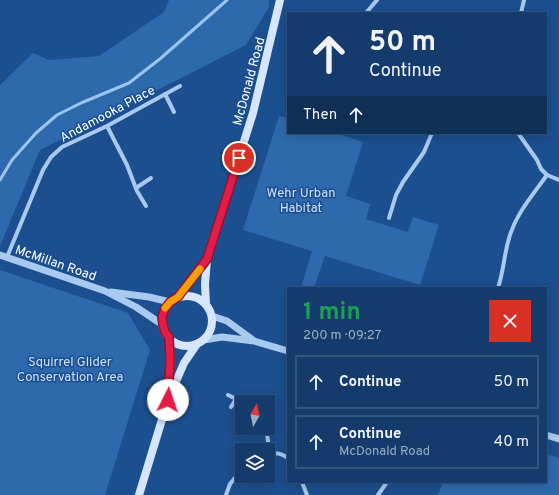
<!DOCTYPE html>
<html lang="en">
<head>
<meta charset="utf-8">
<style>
  :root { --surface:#143b6b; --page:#214673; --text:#f1f3f6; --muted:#9dadc1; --line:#33557e }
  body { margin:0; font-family:Overpass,sans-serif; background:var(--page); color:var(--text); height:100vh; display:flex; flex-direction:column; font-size:15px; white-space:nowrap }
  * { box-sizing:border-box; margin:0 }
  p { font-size:13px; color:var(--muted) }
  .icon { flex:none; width:22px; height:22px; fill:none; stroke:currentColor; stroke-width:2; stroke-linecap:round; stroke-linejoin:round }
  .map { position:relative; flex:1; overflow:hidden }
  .details { position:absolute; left:287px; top:287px; width:260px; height:196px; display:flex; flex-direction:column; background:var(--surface); border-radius:0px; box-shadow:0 2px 10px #0003,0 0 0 1px var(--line) }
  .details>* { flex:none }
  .hud { position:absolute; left:287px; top:12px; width:260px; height:122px; border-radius:0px; box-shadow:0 2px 10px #0003,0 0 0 1px var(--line); background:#143b6b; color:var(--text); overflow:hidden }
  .needle { width:26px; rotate:9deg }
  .tools { position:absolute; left:235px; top:395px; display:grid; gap:8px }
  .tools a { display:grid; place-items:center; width:40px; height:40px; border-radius:0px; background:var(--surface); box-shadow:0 2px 10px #0003,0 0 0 1px var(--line); font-size:20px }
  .pin { position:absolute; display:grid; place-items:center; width:34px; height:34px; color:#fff; margin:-17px; border:2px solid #fff; border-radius:50%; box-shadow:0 1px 4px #0007 }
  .me { position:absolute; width:44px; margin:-22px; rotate:4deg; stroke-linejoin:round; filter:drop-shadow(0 0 3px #0008) }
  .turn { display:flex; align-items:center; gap:14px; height:84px; padding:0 16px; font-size:18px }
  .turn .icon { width:52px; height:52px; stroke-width:2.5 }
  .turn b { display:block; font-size:28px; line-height:34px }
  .then { display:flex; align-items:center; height:38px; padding:0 16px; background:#0003; gap:8px; font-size:15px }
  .round { display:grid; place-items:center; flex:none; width:42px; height:42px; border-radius:0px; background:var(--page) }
  .overview { display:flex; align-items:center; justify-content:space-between; height:68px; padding:0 16px }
  h1 { font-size:24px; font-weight:700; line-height:30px; color:#1e9e55 }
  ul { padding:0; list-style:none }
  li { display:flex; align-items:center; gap:12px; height:54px; margin:0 8px 6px; padding:0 8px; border:2px solid var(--line); border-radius:0px }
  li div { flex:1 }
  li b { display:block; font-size:15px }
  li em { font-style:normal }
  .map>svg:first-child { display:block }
  .green { fill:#2e69ad }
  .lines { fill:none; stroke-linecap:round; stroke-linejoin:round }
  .stream { stroke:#9cc4f0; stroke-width:3 }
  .minor { stroke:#a9c9ee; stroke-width:4 }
  .tertiary { stroke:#a9c9ee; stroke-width:7 }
  .secondary { stroke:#d6e6fa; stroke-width:8 }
  .route-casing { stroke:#92132f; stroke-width:10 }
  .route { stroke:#e11d48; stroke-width:7 }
  .slow { stroke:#f59e0b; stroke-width:7 }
  .labels { text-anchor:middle; stroke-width:3; stroke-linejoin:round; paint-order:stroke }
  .street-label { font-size:13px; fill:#fff; stroke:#1b4f8f }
  .park-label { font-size:13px; fill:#cfe3fa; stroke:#1b4f8f }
</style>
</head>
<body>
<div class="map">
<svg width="559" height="495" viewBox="0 0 559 495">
  <rect width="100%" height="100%" fill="#1b4f8f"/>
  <!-- green -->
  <g class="green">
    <polygon points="169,0 269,0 269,7 246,45 40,150 1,244 0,244 0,85 33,53 49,60 99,56 164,12"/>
    <polygon points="279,116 288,118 288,133 335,133 363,142 346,196 370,204 366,219 408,232 413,217 439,225 420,285 325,256 314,288 301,288 312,251 243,230"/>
    <polygon points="0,270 128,313 150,350 105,495 0,495"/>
    <polygon points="546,454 559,458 559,495 438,495 443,482 546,482"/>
  </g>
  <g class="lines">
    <!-- stream -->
    <polyline class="stream" points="0,180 12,160 36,133 57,115 81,103 129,83 161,58 227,0"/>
    <!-- minor -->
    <g class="minor">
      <polyline points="366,13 377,0"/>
      <polyline points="521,13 524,0"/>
      <polyline points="165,94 174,112"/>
      <polyline points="107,126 127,165 137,191 146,206"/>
      <polyline points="518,133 537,160 541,169 547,175 559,180"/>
      <polyline points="136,188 151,178"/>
      <polyline points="389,218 396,195 403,182 424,152 432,133"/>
      <polyline points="7,257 43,170 51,157 62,147 107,126 180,86"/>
      <path d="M 498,288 C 503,273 504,257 508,242 C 514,216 532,196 547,175"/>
      <polyline points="228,395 242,402"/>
      <polyline points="231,407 236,399"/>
      <polyline points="266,428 270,454"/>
      <path d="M 270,454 C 276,452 282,454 288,458"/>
      <polyline points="302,482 307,495"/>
      <polyline points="226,495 230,484 242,469"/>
      <polyline points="378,495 387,482"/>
    </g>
    <!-- tertiary -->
    <g class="tertiary">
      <polyline points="0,255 105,291 136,307 163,325"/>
      <polyline points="111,292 149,297 170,302"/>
      <polyline points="212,316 227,321 253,340"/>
      <polyline points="204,340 222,337 254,341 288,351"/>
      <polyline points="546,435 559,439"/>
    </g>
    <!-- secondary -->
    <g class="secondary">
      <circle cx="187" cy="321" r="25"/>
      <polyline points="178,297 207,259 212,243 253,113 280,0"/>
      <polyline points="206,304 205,284 207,260"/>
      <polyline points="168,393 171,360 169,337"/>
      <polyline points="139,495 168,400 184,363 197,344"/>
    </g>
  </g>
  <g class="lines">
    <defs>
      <polyline id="route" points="168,400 170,360 169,337 165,332 163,325 162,317 165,309 170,302 178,297 207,259 239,158"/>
    </defs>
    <!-- route casing -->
    <use href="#route" class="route-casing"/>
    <!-- route -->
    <use href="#route" class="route"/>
    <!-- slow -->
    <polyline class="slow" points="165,308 170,302 178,297 200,269"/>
  </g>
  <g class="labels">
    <!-- street labels -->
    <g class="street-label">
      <text transform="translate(248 81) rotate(-75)" y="5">McDonald Road</text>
      <text transform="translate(107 113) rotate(-28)" y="5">Andamooka Place</text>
      <text transform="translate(56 262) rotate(19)" y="5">McMillan Road</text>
    </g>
    <!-- park labels -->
    <g class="park-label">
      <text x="301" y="197">Wehr Urban<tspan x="301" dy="15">Habitat</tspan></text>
      <text x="70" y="366">Squirrel Glider<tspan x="70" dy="15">Conservation Area</tspan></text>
    </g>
  </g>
</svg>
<div class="tools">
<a><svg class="needle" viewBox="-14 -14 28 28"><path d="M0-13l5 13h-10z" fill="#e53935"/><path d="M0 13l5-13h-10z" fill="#9dadc1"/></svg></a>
<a><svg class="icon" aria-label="layers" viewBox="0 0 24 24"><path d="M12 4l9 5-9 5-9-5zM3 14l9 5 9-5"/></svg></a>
</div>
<div class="pin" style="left:239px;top:158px;background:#d93025"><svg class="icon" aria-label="arrive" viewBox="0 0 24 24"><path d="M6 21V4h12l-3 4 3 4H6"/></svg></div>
<svg class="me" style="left:168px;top:400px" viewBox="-20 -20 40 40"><circle r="19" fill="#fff"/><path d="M0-13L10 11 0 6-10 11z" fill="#e11d48"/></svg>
<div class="hud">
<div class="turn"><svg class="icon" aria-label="ahead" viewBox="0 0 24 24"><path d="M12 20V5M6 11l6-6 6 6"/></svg><div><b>50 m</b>Continue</div></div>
<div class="then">Then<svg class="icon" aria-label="ahead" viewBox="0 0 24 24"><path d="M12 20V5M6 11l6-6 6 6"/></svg></div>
</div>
<section class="details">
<div class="overview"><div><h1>1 min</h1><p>200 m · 09:27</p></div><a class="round" style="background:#d93025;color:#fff"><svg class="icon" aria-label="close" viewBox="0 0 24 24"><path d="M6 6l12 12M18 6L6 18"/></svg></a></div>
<ul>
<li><svg class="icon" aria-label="ahead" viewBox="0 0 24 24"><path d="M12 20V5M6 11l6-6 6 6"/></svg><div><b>Continue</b></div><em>50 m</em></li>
<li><svg class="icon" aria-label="ahead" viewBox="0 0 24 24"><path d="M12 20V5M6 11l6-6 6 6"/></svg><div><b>Continue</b><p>McDonald Road</p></div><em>40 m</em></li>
</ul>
</section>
</div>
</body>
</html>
